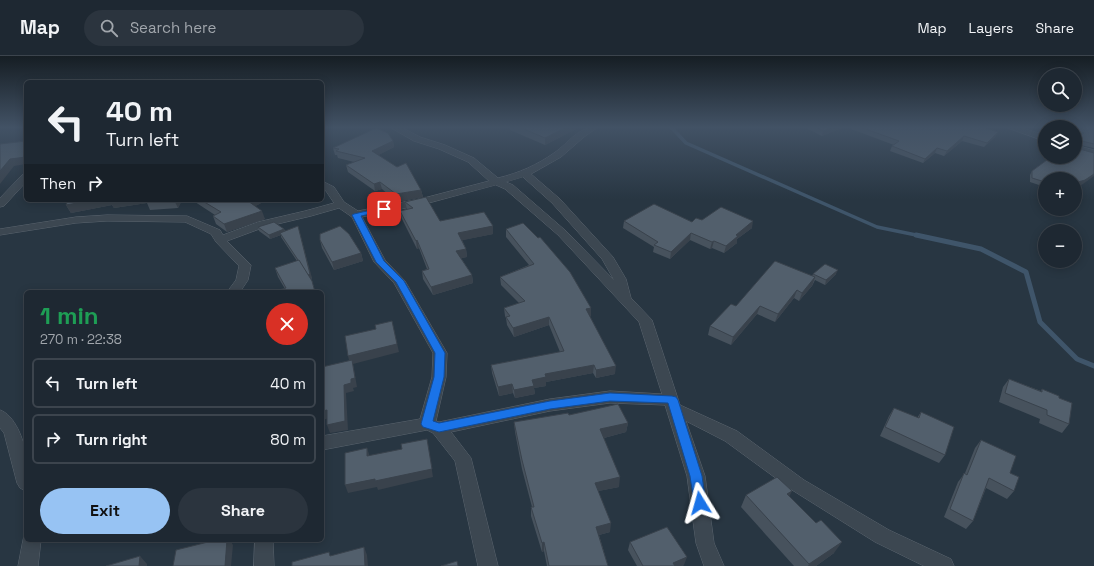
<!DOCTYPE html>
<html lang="en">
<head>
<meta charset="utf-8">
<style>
  :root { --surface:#1e2832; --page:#2b343e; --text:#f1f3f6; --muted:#a1a6ac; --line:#3c444d; --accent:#97c3f3 }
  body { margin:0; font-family:"Space Grotesk",sans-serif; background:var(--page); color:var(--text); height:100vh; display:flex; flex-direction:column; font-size:15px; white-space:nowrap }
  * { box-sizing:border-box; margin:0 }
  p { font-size:13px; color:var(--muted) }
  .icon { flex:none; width:22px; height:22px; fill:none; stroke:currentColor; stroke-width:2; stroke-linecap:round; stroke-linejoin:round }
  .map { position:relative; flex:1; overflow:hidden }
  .side { position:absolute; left:24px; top:234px; width:300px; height:252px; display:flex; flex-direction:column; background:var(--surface); border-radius:6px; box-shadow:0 2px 10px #0003,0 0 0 1px var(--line) }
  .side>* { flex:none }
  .banner { position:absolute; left:24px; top:24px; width:300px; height:122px; border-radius:6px; box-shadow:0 2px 10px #0003,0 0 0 1px var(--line); background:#1e2832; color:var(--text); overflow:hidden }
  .tools { position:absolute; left:1038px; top:12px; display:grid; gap:8px }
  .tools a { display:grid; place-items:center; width:44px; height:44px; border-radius:50%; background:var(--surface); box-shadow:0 2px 10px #0003,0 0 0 1px var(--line); font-size:20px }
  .pin { position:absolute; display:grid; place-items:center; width:34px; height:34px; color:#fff; margin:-17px; border-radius:8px; box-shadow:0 2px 6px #0006 }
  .me { position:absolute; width:44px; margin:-22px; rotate:352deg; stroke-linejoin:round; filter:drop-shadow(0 0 3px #0008) }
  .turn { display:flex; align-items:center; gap:14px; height:84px; padding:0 16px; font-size:18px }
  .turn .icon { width:52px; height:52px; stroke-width:2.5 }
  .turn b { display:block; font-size:28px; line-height:34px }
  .then { display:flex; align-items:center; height:38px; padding:0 16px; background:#0003; gap:8px; font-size:15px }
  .round { display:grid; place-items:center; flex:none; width:42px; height:42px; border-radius:21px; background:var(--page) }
  .headline { display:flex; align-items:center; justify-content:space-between; height:68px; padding:0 16px }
  h1 { font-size:24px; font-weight:600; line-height:30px; color:#1e9e55 }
  .action { display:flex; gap:8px; margin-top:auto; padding:8px 16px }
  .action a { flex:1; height:46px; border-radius:24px; background:var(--accent); color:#111; font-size:16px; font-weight:600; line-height:46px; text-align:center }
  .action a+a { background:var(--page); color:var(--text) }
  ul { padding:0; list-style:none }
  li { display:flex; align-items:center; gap:12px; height:50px; margin:0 8px 6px; padding:0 8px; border:2px solid var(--line); border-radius:6px }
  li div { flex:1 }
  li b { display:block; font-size:15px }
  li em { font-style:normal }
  header { display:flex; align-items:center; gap:24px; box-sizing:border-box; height:56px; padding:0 20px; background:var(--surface); border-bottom:1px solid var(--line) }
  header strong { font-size:19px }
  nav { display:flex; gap:22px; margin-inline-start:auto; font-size:14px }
  .search { width:280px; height:36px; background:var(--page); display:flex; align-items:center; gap:10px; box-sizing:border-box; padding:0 14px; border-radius:22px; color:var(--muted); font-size:15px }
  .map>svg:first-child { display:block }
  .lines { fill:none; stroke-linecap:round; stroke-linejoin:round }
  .stream-far1 { stroke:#3f556a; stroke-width:3.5 }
  .stream { stroke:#3f556a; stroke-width:5 }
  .street-casing { stroke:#5b656f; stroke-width:1 }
  .street { fill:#3c4751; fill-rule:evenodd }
  .wall { fill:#47525d }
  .shaded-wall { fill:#39424c }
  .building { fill:#525f6c; stroke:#39424c }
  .route { fill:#1a73e8; stroke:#114b97 }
</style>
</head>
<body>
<header>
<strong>Map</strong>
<div class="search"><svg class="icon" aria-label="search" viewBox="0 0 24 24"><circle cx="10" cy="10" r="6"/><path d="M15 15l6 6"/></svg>Search here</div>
<nav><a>Map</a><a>Layers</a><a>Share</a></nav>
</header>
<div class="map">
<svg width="1094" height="510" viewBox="0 0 1094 510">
  <rect width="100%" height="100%" fill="#283642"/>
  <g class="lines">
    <!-- stream-far1 -->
    <polyline class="stream-far1" points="671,71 686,87 877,171 921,180"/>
    <!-- stream -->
    <polyline class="stream" points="916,179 981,193 1026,216 1040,266 1077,303 1094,310"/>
    <defs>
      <g id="street">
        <path d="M 390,71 L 401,71 L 420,81 L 445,89 L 474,102 L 498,122 C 519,117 537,109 554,97 C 570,86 577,71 598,71 L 584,81 L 561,101 L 531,118 L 560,143 L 613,201 L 626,223 L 631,242 L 652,264 L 680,349 L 737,375 L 804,424 L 889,474 L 951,503 L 954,510 L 924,510 L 875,486 L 792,434 L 725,385 L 686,365 L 705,420 L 714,487 L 724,510 L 704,510 L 696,487 L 687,420 L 665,349 L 610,347 L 550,355 L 451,376 L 471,402 L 498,510 L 478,510 L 455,405 L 433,377 L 427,374 L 322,394 L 322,380 L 420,363 L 432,321 L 433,297 L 394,227 L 374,206 L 352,161 L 339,152 L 311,160 L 265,171 L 227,185 L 251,209 L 248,224 L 240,236 L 227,236 L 236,224 L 239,210 L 216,186 L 211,178 L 185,166 L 107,165 L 76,167 L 0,179 L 0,173 L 76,161 L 107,159 L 187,160 L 220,174 L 223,179 L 258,166 L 305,155 L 334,147 L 326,135 L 322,132 L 322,125 L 334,131 L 344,146 L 358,155 L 424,142 L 489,125 L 468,106 L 439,93 L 414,85 ZM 523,121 L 552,147 L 602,203 L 614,224 L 566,175 L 513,129 L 506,126 ZM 496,129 L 505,133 L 558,179 L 639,266 L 662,338 L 610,335 L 550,343 L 439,366 L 436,365 L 446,321 L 447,297 L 405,225 L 385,204 L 362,161 L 425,148 Z"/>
        <polygon points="1005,71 1019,71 1045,79 1045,85"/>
        <polygon points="1075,89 1094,94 1094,100 1075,95"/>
        <polygon points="26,117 26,126 4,150 0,151 0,142 23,118"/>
        <path d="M 0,354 C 15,359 24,384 26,399 C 27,411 26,423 26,435 L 20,432 L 17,427 L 4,377 L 0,372 Z"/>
        <polygon points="25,478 26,484 41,484 38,510 18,510 23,484"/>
        <polygon points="255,484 273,484 274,510 254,510"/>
      </g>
    </defs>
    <!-- street casing -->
    <use href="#street" class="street-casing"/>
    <!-- street -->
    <use href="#street" class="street"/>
  </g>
  <!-- wall -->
  <g class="wall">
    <polygon points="510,71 580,71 545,89 510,74"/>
    <polygon points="804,71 844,71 822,80"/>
    <polygon points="846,71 983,71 998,76 995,81 984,91 962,85 944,100 935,97 923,107 890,95 892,90 894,89"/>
    <polygon points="1075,71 1094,71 1094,92 1076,88 1083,128 1075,130 1075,123 1045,123 1045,131 1030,126 1030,119 1032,115 1080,80 1075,79"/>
    <polygon points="393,85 394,91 378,99 421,134 423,141 397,146 382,133 375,135 348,116 346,109 354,106 338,102 337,99 335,99 333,92"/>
    <polygon points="182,144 178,152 150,154 147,147 114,152 112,149 71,157 66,149"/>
    <polygon points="192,144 267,144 255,150 265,163 227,176 216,168 213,160 215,159"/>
    <polygon points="405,146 440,165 493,178 462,184 466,193 467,201 461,202 472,219 473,227 433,239 423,223 422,215 427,213 419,192 417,193 402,163 400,155 407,153"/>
    <polygon points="702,164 752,172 737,183 737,187 724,197 712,192 710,193 690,184 670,203 653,196 654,191 623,172 624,165 692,166"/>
    <polygon points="258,171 284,173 312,222 311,223 312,225 315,236 272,236 285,233 278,221 275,212 297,205 281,181 281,179 270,183 259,175"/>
    <polygon points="506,173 591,260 590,260 615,318 596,322 593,317 546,326 546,330 534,332 535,338 515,342 513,337 499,340 492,317 491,309 560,296 549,269 514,281 507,269 506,262 505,260 504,252 519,247 501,229 500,221 529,209 506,181"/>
    <polygon points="320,184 361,197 363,205 334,214 322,192"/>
    <polygon points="813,218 836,218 825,229 815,224 812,230 799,245 794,242 775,266 757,258 731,289 708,279 710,270 736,250 812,220"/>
    <polygon points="1009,323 1041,335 1042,333 1059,342 1069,368 1062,377 1039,367 1040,363 999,346 1003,331"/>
    <polygon points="894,352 917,362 921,356 945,399 939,407 880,380 889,360"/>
    <polygon points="569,359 628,367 626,376 604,382 619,431 598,435 610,476 599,479 608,510 547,510 544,495 542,496 531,460 531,451 532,451 522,413 515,376 514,366"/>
    <polygon points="981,384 1010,417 1014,435 1007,443 986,432 973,465 966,473 944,461 958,426 965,417 975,392"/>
    <polygon points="746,439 789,441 834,497 816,510 794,510 741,451"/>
    <polygon points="630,486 684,509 682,510 637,510 628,494"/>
  </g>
  <!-- shaded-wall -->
  <g class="shaded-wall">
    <polygon points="567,71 580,71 545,89 545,82"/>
    <polygon points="833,71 844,71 822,80 823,75"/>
    <polygon points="998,76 995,81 984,91 987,87"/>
    <polygon points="964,80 962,85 944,100 947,95"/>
    <polygon points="393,85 394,91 373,102 372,95"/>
    <polygon points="937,92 935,97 923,107 925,103"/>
    <polygon points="26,101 26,108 14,110 0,128 0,115 10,103"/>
    <polygon points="1094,118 1094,120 1083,128 1075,130 1075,127"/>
    <polygon points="380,126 382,133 375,135 374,128"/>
    <polygon points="421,134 423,141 397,146 396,138"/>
    <polygon points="94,144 154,144 146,146 147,147 114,152 112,149 71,157 66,149"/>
    <polygon points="174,144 182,144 178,152"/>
    <polygon points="250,144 267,144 250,153 248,145"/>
    <polygon points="297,144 308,144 298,147"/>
    <polygon points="262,155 265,163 227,176 224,168"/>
    <polygon points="753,165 752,172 737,183 737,187 724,197 726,190 736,179"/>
    <polygon points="298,170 312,222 309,224"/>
    <polygon points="493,170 493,178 459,185 458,177"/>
    <polygon points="284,173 285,177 280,177 281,179 270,183 269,179"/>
    <polygon points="691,177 690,184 670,203 671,196"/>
    <polygon points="417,184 419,192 417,193 416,185"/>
    <polygon points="714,185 712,192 710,193 712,186"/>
    <polygon points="466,193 467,201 457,203 456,195"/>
    <polygon points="361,197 363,205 334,214 332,206"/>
    <polygon points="838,214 836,218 825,229 826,224"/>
    <polygon points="472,219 473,227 433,239 431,231"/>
    <polygon points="815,221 812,230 799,245 802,237"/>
    <polygon points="797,234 794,242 775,266 778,258"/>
    <polygon points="760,250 757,258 731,289 733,281"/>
    <polygon points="591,252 591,260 586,261 586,253"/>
    <polygon points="549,261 549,269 514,281 513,272"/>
    <polygon points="392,265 399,296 353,308 357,331 353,332 354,335 346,337 348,374 330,377 327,369 344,329 350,308 348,300"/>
    <polygon points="594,309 593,317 546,326 546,330 534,332 535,338 515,342 514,334 545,318"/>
    <polygon points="616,310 615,318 596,322 596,314"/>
    <polygon points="512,328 513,337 499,340 498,331"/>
    <polygon points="327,354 330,362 322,364 322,355"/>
    <polygon points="628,367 626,376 600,383 600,373"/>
    <polygon points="427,383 433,421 378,434 377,431 348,437 345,429 375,423"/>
    <polygon points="367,392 370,401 367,400"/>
    <polygon points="620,421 619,431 594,436 595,427"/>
    <polygon points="792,435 786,447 787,438"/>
    <polygon points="611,467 610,476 595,480 596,471"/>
    <polygon points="227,484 230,484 233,489 231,510 225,510"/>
    <polygon points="544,486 544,495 542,496 542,487"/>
    <polygon points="842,486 834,497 816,510 808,510 809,508"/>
    <polygon points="364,491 367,499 368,510 365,510"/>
    <polygon points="140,500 147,508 147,510 139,510"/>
    <polygon points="687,501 684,509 682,510 672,510 673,507"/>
  </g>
  <!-- building -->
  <g class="building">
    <polygon points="519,71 567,71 545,82"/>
    <polygon points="815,71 833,71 823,75"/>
    <polygon points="860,71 983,71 998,76 987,87 964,80 947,95 937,92 925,103 892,90 899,85"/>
    <polygon points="1075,71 1094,71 1094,88 1078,84 1076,85 1076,92 1094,97 1094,118 1085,124 1075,127 1075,123 1045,123 1045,126 1032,122 1032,115 1051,101 1075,101 1075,83 1084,77 1075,74"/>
    <polygon points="376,72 388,77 393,85 372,95 397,111 406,107 421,134 396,138 380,126 374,128 346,109 365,102 336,95 339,93 333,92"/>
    <polygon points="26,85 26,101 10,103 0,115 0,88"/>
    <polygon points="426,141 440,165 484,156 493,170 458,177 466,193 456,195 472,219 431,231 422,215 429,213 417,184 416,185 400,155 413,152 405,146"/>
    <polygon points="68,144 94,144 66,149"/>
    <polygon points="148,144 174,144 146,146"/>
    <polygon points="201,144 250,144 248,145 262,155 224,168 213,160 221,156"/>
    <polygon points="654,148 692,166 696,162 702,164 721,151 753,165 736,179 738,180 726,190 714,185 712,186 691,177 671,196 654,189 658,186 624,165"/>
    <polygon points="274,166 284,173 269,179 258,171"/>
    <polygon points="523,167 538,182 540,181 570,216 591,252 586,253 616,310 596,314 594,309 545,318 546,321 532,324 534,330 514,334 512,328 498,331 491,309 564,295 549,261 513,272 506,261 510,260 504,252 525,245 500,221 534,208 506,173"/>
    <polygon points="298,170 310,218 308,219 280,177"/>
    <polygon points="340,170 349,178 361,197 332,206 320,184 320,178"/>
    <polygon points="299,204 312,225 315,236 272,236 286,232 275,212"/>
    <polygon points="775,205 815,221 802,237 797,234 778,258 760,250 733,281 710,270 731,248 736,250"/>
    <polygon points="825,208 838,214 826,224 813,218"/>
    <polygon points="392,265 397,288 348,300 345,280 376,273 375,269"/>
    <polygon points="352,304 355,322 351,323 351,327 344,329 345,365 327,369 327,354 322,355 322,311"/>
    <polygon points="1009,323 1042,336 1042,333 1059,340 1059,342 1072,347 1069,368 1047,359 1047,354 1005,337"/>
    <polygon points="618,348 628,367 600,373 620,421 595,427 611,467 596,471 608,510 549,510 544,486 542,487 531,451 534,451 522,404 514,366 568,357 569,359"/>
    <polygon points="894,352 919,362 921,356 954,371 945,399 885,371"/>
    <polygon points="427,383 432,413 375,425 375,423 345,429 345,397 367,392 367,400 402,393 401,388"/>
    <polygon points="981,384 1016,400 1010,417 1019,421 1014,435 989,422 973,465 950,453 964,417 967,419"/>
    <polygon points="777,421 792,435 787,438 816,467 821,464 842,486 809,508 746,439"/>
    <polygon points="667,471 687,501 673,507 675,510 643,510 630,486"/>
    <polygon points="216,484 227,484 225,510 173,510 176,494"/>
    <polygon points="364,491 365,510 292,510 292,506 329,496 330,500"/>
    <polygon points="140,500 139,510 106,510"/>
    <polygon points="457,505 458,510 441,510"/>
  </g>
  <!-- sky -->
  <linearGradient id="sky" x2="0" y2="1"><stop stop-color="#161e24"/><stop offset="0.5" stop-color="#425265"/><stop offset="1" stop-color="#425265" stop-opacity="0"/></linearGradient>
  <rect width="1094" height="143" fill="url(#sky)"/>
  <!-- route -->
  <polygon class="route" points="384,151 387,153 386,155 361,160 384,205 404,225 445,297 444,321 433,365 439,367 550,345 610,337 672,340 676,341 678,344 702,420 706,447 704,451 700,452 696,451 694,447 690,420 668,347 610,345 550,353 439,376 423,371 421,368 434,321 435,297 396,226 376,206 352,159 354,158"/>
</svg>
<div class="tools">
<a><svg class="icon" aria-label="search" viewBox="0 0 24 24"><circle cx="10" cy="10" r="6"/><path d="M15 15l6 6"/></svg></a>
<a><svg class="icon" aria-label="layers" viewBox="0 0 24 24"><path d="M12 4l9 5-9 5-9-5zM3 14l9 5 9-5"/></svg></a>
<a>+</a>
<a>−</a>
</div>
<div class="pin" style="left:384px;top:153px;background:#d93025"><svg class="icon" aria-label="arrive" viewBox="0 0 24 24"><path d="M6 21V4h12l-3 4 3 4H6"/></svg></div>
<svg class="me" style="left:700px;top:447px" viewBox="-20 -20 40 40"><path d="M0-17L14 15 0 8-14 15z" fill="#1a73e8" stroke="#fff" stroke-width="4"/></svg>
<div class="banner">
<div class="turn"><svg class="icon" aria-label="left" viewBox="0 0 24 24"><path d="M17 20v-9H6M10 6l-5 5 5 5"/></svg><div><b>40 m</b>Turn left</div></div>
<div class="then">Then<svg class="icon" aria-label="right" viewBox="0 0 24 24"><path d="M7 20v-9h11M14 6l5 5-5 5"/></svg></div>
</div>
<section class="side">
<div class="headline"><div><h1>1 min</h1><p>270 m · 22:38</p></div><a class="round" style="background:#d93025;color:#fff"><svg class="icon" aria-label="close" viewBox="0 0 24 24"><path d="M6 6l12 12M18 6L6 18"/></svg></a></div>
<ul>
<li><svg class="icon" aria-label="left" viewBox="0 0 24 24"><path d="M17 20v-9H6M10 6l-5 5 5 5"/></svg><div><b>Turn left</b></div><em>40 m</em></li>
<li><svg class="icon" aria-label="right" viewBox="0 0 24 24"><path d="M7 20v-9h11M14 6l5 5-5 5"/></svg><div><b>Turn right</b></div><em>80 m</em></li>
</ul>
<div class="action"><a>Exit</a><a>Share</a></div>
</section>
</div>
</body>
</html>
